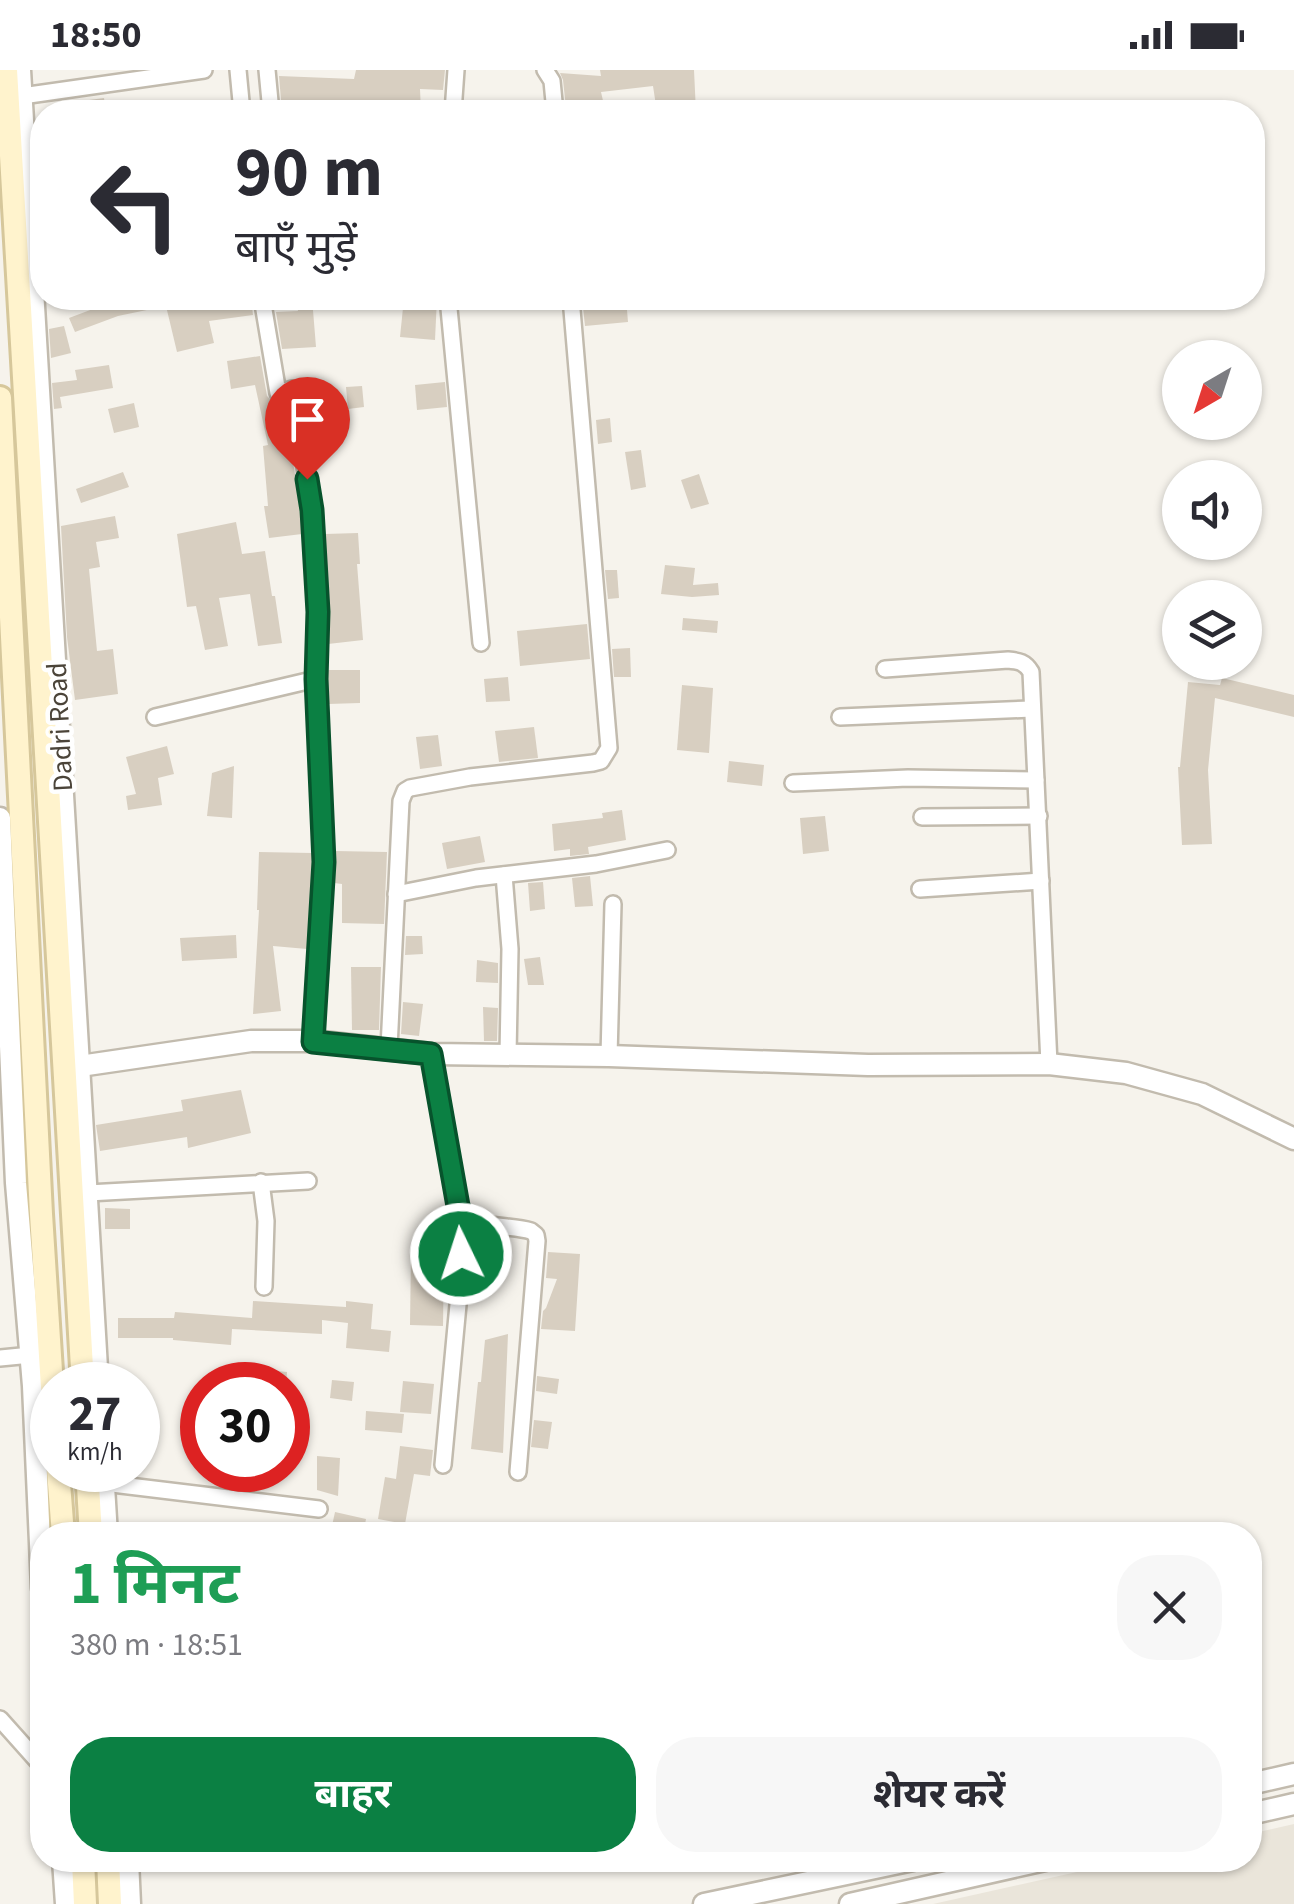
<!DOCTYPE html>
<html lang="hi">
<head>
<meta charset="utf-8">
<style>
  :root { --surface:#fff; --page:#f7f7f7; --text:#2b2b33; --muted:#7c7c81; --accent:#0b8043 }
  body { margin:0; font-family:"Source Sans 3","Noto Sans Devanagari",sans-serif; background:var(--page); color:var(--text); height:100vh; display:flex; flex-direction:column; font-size:38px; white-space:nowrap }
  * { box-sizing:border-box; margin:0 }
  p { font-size:32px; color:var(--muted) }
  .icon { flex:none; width:55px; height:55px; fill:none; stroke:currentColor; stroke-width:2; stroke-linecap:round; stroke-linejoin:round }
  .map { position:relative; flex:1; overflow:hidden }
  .sheet { position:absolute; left:30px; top:1452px; width:1232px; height:350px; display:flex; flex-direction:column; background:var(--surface); border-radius:40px; box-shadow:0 2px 8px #0004 }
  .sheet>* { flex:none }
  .guide { position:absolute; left:30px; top:30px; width:1235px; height:210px; border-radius:40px; box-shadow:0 2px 8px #0004; background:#fff; color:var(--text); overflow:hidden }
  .needle { width:65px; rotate:219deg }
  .controls { position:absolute; left:1162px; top:270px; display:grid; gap:20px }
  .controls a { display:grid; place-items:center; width:100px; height:100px; border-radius:50%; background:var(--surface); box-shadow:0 2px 8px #0004; font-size:50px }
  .speed { position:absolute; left:30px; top:1292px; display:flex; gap:20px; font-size:50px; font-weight:700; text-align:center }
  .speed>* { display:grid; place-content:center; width:130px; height:130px; border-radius:50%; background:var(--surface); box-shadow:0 2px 8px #0004; line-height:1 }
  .speed small { font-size:25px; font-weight:400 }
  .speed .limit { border:15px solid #d22; background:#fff; color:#111 }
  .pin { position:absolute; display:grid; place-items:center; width:85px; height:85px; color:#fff; margin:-102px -42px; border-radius:50% 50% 50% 0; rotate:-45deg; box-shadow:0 0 10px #0007 }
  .pin .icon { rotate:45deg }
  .me { position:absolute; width:110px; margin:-55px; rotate:356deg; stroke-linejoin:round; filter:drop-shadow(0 0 8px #0008) }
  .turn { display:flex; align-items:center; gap:35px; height:210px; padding:0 40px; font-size:45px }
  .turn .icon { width:130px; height:130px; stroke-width:2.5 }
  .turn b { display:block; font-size:70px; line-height:85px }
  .round { display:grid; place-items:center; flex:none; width:105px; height:105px; border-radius:40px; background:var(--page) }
  .head { display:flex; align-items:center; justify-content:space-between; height:170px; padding:0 40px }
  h1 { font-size:60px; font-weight:700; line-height:75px; color:#1e9e55 }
  .button { display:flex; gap:20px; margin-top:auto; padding:20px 40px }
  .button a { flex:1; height:115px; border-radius:40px; background:var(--accent); color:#fff; font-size:40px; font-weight:700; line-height:115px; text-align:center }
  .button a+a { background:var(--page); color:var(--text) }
  .status { display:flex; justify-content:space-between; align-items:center; height:70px; padding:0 50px; background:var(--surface); direction:ltr }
  .status svg { height:28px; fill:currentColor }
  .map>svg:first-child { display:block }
  .residential { fill:#eae5da }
  .building { fill:#d8cfc1 }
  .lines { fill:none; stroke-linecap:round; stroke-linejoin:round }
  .minor-casing { stroke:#c2bbae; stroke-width:20 }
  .tertiary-casing { stroke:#c2bbae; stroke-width:25 }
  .secondary-casing { stroke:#d6c79b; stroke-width:28 }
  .minor { stroke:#fff; stroke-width:15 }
  .tertiary { stroke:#fff; stroke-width:20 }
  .secondary { stroke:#fff3cd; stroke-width:22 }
  .route-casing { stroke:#07532c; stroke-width:25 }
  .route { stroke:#0b8043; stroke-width:18 }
  .labels { text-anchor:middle; stroke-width:9; stroke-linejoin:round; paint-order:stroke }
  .street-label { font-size:28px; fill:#4b4439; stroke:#fff }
</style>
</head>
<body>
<div class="status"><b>18:50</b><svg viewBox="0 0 49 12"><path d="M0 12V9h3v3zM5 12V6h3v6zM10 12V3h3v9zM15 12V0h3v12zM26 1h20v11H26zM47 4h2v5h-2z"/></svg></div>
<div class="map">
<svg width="1294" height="1834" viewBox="0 0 1294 1834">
  <rect width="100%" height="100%" fill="#f6f3ec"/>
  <!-- residential -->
  <polygon class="residential" points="1294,1754 1294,1834 933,1834 1131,1790 1250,1790 1250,1764"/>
  <!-- building -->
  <g class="building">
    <polygon points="356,0 445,0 443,20 420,19 421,42 282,42 279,6 354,9"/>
    <polygon points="600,0 694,0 696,42 657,42 653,16 601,22 604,35 566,38 563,10 560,3 601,6"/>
    <polygon points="104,28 106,42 53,42 52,35"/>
    <polygon points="122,228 251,228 253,245 209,251 214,273 177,282 166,236 118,246 75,262 69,248"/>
    <polygon points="296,228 312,228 316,277 282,279 276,242 298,241"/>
    <polygon points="404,228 437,228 435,270 400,267"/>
    <polygon points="582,228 626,228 628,252 585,256"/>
    <polygon points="64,256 71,283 51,288 49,259"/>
    <polygon points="260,286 267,326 274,333 283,333 301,440 302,464 269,468 264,436 268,436 263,376 268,375 255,315 231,319 227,291"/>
    <polygon points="109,295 113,318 60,327 62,338 54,339 52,313 77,310 75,300"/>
    <polygon points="445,312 447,337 417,340 415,315"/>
    <polygon points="362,316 364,337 348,339 346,317"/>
    <polygon points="134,333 139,357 114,363 108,339"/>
    <polygon points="610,348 612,372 598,374 596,350"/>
    <polygon points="641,380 646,417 631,420 625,382"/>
    <polygon points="123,402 129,417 81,433 76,419"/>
    <polygon points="699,404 709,434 691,439 681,410"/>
    <polygon points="115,446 119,468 96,472 100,497 89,499 97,581 113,579 118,624 75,630 67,567 61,456"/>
    <polygon points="236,452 242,484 265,481 272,526 275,526 282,573 258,576 250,524 219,528 228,576 205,580 196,536 187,537 177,464"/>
    <polygon points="358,463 360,494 357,494 363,570 328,574 329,540 325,464"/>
    <polygon points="665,495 695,498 693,515 718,513 719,525 692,527 661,524"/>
    <polygon points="605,500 617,500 619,528 608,529"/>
    <polygon points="683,548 718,551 717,563 682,560"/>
    <polygon points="587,554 590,589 520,596 517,561"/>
    <polygon points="630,578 631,607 614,607 612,579"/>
    <polygon points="328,600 360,600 360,633 328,634"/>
    <polygon points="508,607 510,631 486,632 484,609"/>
    <polygon points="1222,608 1294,625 1294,647 1215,628 1208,700 1212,774 1182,775 1178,697 1180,697 1188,612 1220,615"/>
    <polygon points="682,615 713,618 709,683 677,680"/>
    <polygon points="534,657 538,688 499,692 495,661"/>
    <polygon points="438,665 442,696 420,699 416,667"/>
    <polygon points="167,676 174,704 158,708 162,735 128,740 126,726 136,724 126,687"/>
    <polygon points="729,691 764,695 762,716 727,712"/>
    <polygon points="234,696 232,748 207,746 212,703"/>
    <polygon points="622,740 626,770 588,777 589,784 570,786 570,779 554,781 552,754 603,748 602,743"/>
    <polygon points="825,746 829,781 803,784 800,748"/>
    <polygon points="480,766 485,792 447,799 442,773"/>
    <polygon points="335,781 387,782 384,854 342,853 342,814 334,813"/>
    <polygon points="259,782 312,783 313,792 307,879 273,876 281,941 253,944 259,840 257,840"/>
    <polygon points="590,806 593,836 575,837 572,808"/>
    <polygon points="543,812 545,839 530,841 528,813"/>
    <polygon points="236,865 237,888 182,891 180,868"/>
    <polygon points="406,866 422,866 423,884 405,885"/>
    <polygon points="540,887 544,915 528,915 524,889"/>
    <polygon points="477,890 498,893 498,913 476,912"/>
    <polygon points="351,897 381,897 379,960 352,960"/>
    <polygon points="403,932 423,934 419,966 401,964"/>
    <polygon points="483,937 498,938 497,971 484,971"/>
    <polygon points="241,1020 251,1063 188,1078 187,1067 100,1081 96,1055 183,1041 181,1030"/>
    <polygon points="105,1138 130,1139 130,1159 105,1159"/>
    <polygon points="548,1182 580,1184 575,1261 541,1259 543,1241 546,1238 557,1209 546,1208"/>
    <polygon points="411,1184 444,1185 443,1256 410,1255"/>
    <polygon points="253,1231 346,1237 346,1231 373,1234 371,1259 391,1261 389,1282 346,1278 348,1253 322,1250 322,1264 232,1259 231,1275 173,1270 173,1268 118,1268 118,1248 174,1248 175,1242 252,1248"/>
    <polygon points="508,1264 503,1383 471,1379 478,1312 481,1312 485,1270"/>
    <polygon points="237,1297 287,1302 286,1315 235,1315"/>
    <polygon points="537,1306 559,1309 557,1324 536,1321"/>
    <polygon points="332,1310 354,1312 352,1331 330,1328"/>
    <polygon points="403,1311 434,1314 431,1344 400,1342"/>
    <polygon points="366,1341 404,1344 402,1363 365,1360"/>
    <polygon points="534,1350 552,1352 548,1379 531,1377"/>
    <polygon points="400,1376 433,1380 430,1406 414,1404 405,1454 378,1449 385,1407 396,1409"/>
    <polygon points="317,1386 340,1388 338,1426 317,1420"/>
    <polygon points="335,1442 366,1449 363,1465 330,1465"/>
  </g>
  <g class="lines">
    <defs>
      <g id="minor">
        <polyline points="238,0 242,42"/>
        <polyline points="267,0 271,42"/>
        <polyline points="545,0 552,11 555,42"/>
        <polyline points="22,26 204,0"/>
        <polyline points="453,42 456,0"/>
        <polyline points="262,228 278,323 292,319 312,439 318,541 316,609 324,792 313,971"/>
        <polyline points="448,228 481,573"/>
        <path d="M 885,599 L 1008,590 C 1019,591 1025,592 1031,602 L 1049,994"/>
        <polyline points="155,647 316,609"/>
        <polyline points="840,647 1031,639"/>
        <polyline points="793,713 908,708 1036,710"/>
        <polyline points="922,747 1039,746"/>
        <polyline points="504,805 510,879 508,985"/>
        <polyline points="920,819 1041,811"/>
        <polyline points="396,824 476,808 596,794 667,780"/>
        <polyline points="389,978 401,731 405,721 410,718 470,707 593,693 601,691 609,678 571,228"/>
        <path d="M 431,984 L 458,1136 C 470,1160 508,1154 531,1161 L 536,1165 L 537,1171 L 518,1402"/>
        <polyline points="609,986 613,834"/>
        <polyline points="261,1112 266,1151 264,1217"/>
        <polyline points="88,1123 308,1111"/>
        <polyline points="0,1288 31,1285"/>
        <polyline points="443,1395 459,1224 463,1145"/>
        <polyline points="104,1413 319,1439"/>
        <polyline points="0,1649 42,1696"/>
      </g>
      <g id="tertiary">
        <polyline points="20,0 98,1315"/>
        <polyline points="0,748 16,1113 33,1316 42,1518"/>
        <polyline points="80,996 251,971 313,971 431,984 609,986 868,995 1049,994 1126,1003 1202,1024 1294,1069"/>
        <polyline points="103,1400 107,1465"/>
        <polyline points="1250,1714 1294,1704"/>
        <polyline points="1250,1744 1294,1734"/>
        <polyline points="63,1790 66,1834"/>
        <polyline points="128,1790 130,1834"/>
        <polyline points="704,1834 913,1790"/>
        <polyline points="850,1834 1045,1790"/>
      </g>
      <g id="secondary">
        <polyline points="6,0 83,1315"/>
        <polyline points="0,328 41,1144 52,1317"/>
        <polyline points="58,1400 63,1465"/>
        <polyline points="87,1400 91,1465"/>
        <polyline points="83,1790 85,1834"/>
        <polyline points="108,1790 110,1834"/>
      </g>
    </defs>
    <!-- minor casing -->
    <use href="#minor" class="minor-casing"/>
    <!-- tertiary casing -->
    <use href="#tertiary" class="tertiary-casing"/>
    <!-- secondary casing -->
    <use href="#secondary" class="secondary-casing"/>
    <!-- minor -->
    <use href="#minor" class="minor"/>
    <!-- tertiary -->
    <use href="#tertiary" class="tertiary"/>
    <!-- secondary -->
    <use href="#secondary" class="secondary"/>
  </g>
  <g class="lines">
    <defs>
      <polyline id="route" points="307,409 312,440 318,542 316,609 324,792 313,972 431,984 458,1136 462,1146 461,1184"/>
    </defs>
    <!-- route casing -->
    <use href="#route" class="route-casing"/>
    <!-- route -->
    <use href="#route" class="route"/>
  </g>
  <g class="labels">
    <!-- street labels -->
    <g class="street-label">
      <text transform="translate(59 657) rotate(-93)" y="10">Dadri Road</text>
    </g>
  </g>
</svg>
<div class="controls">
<a><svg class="needle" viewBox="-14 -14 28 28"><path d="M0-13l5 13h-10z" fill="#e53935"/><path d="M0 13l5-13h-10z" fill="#7c7c81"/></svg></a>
<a><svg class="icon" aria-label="sound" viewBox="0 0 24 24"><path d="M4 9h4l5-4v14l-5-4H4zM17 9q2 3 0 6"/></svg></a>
<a><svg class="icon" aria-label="layers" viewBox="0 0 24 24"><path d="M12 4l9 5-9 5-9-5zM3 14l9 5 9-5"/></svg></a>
</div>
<div class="speed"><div>27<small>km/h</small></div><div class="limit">30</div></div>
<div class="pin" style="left:307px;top:409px;background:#d93025"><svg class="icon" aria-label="arrive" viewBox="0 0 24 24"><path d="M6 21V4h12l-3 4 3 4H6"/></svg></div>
<svg class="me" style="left:461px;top:1184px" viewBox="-20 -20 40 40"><circle r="17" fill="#0b8043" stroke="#fff" stroke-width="3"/><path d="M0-11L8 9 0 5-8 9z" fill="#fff"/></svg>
<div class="guide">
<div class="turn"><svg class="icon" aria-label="left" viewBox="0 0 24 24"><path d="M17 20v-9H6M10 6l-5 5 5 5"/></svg><div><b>90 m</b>बाएँ मुड़ें</div></div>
</div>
<section class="sheet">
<div class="head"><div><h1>1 मिनट</h1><p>380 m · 18:51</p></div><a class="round"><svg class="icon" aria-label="close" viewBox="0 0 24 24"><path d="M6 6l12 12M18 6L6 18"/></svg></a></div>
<div class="button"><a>बाहर</a><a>शेयर करें</a></div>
</section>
</div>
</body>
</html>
